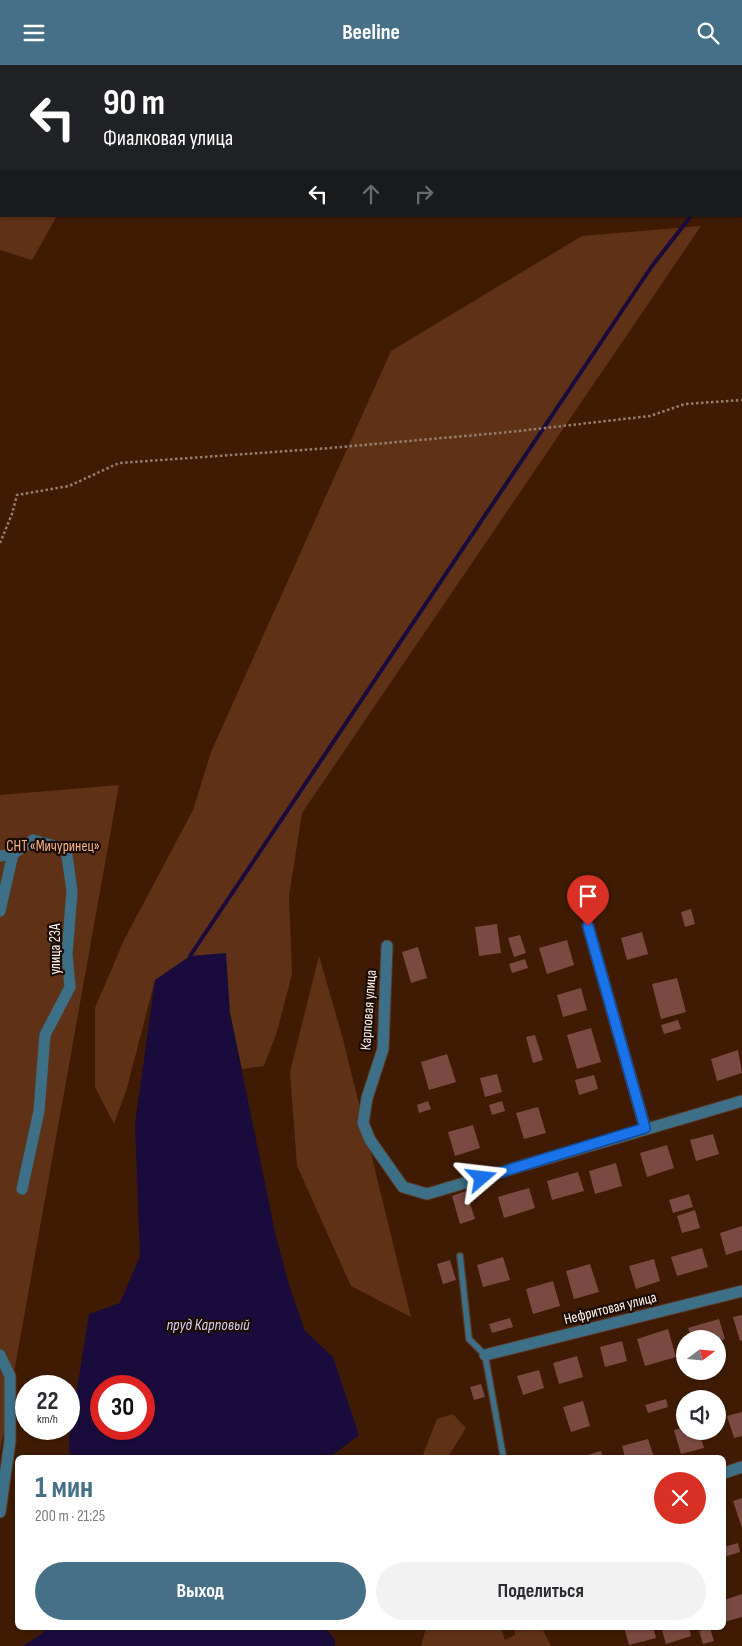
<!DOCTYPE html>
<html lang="ru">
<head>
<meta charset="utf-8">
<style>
  :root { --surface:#fff; --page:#f2f2f3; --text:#2b2b33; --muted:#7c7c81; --accent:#467088 }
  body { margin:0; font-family:"Sofia Sans Condensed",sans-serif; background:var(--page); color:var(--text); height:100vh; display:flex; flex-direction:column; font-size:19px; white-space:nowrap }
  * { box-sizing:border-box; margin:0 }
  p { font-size:16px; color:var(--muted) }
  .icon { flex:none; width:28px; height:28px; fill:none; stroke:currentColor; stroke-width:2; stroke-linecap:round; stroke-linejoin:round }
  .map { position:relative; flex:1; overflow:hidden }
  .side { position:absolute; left:15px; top:1390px; width:711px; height:175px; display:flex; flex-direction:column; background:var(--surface); border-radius:8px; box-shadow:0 1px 4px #0004 }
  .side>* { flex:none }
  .hud { position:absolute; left:0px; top:0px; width:742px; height:152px; box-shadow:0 1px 4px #0004; background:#202124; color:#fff; overflow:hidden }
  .needle { width:32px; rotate:74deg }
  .tools { position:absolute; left:676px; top:1265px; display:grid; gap:10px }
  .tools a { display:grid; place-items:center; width:50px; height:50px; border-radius:50%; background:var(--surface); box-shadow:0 1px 4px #0004; font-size:25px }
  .speed { position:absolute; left:15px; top:1310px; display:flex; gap:10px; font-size:25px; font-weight:700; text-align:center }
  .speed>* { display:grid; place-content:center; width:65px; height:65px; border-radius:50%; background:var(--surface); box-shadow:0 1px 4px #0004; line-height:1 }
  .speed small { font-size:12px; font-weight:400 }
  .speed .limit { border:8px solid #d22; background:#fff; color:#111 }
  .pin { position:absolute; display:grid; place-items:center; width:42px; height:42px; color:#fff; margin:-51px -21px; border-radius:50% 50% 50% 0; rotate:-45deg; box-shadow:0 0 5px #0007 }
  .pin .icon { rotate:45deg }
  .me { position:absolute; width:55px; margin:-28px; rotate:73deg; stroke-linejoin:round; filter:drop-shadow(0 0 4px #0008) }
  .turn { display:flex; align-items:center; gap:18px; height:105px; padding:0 20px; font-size:22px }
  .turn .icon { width:65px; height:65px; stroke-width:2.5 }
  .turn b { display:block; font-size:35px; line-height:42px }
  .lanes { display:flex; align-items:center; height:48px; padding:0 20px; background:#0003; justify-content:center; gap:25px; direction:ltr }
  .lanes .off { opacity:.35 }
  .round { display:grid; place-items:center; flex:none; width:52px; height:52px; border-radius:26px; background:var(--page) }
  .head { display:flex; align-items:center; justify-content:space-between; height:85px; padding:0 20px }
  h1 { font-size:30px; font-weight:700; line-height:38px; color:var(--accent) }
  .primary-button { display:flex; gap:10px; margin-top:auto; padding:10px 20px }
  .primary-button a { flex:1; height:58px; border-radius:30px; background:var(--accent); color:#fff; font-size:20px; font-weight:700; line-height:58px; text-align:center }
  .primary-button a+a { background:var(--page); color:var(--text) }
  header { display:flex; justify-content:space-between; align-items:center; height:65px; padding:0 20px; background:var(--accent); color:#fff; font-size:22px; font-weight:700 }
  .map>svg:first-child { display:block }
  .green { fill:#5f3218 }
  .water { fill:#190c3c; fill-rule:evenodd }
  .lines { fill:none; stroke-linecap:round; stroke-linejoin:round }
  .stream { stroke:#190c3c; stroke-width:4 }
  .building { fill:#7a4a42 }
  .service-casing { stroke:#5a3924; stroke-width:8 }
  .minor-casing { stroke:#5a3924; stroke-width:13 }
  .path { stroke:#967e6e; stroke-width:2.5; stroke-dasharray:2.5 2.5; stroke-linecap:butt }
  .service { stroke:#3d7087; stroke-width:5.5 }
  .minor { stroke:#3d7087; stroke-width:11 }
  .route-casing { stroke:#114b97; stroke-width:12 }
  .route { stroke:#1a73e8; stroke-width:9 }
  .labels { text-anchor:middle; stroke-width:4.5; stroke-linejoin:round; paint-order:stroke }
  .park-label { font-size:15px; fill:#f5b28d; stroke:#1b0b03 }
  .street-label { font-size:15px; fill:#fdf2ed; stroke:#1b0b03 }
  .water-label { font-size:16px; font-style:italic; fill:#d4d1f2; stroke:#1b0b03 }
</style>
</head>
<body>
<header><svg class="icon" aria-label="menu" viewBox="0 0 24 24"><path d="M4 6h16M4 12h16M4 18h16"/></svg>Beeline<svg class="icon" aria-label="search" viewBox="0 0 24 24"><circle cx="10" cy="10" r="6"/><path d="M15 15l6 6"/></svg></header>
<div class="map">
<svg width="742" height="1581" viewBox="0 0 742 1581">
  <rect width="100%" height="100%" fill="#3f1b03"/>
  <!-- green -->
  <g class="green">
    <polygon points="0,22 1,151 57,151 32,195 0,185"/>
    <polygon points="701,161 302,748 289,831 292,909 277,967 264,1001 242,1004 230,948 155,915 127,1023 114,1059 95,1022 95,943 124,875 193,745 211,687 391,286 582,171"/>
    <polygon points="119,720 0,1386 0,730"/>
    <polygon points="319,891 343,974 411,1252 351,1221 297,1101 290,1007"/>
    <polygon points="453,1349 466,1363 448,1392 422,1392 437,1354"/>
    <polygon points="426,1563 501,1563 505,1575 515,1570 515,1563 542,1563 551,1581 421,1581"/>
  </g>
  <!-- water -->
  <g class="water">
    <path d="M 226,888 L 230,948 L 276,1172 L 290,1223 L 305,1266 L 333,1292 L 359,1370 L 330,1392 L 70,1392 L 69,1374 L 89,1249 L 120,1238 L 140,1191 L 135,1059 L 155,915 L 190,891 ZM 101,1321 L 144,1321 L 144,1364 L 101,1364 Z"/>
    <polygon points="46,1563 325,1562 335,1575 335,1581 23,1581 43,1568"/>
  </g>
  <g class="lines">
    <!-- stream -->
    <g class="stream">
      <polyline points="741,88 742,87"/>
      <polyline points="190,891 652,201 691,151"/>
    </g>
  </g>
  <!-- building -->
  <g class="building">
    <polygon points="691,844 695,859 685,862 681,847"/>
    <polygon points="497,859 501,888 479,891 475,862"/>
    <polygon points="642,867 648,889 627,895 621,873"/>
    <polygon points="520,870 526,888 514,892 508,873"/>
    <polygon points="567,875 574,900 547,909 539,883"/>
    <polygon points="418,882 427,913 411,918 402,887"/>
    <polygon points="525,894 528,903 512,908 509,899"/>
    <polygon points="677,913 686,947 661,954 652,919"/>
    <polygon points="581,923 587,945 563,952 557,930"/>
    <polygon points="678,955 681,964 664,969 661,960"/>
    <polygon points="591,963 601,997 577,1004 567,970"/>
    <polygon points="535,970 543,995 533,998 526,972"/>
    <polygon points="738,985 742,1008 717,1016 711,994"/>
    <polygon points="447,989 456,1017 429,1025 421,997"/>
    <polygon points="497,1009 502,1027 485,1032 480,1013"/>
    <polygon points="594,1010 598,1024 579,1030 575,1015"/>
    <polygon points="428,1036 431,1044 419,1048 417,1040"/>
    <polygon points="502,1036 505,1046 492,1050 489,1040"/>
    <polygon points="538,1042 546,1068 524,1074 516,1048"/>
    <polygon points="473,1060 480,1083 455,1091 448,1067"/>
    <polygon points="713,1069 719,1089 696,1096 690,1075"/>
    <polygon points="667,1080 674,1103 647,1112 640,1088"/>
    <polygon points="616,1098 622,1121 595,1129 589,1106"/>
    <polygon points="578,1107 584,1126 552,1135 547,1116"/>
    <polygon points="529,1123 535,1143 504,1153 498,1132"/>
    <polygon points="466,1126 475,1154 460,1159 452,1131"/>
    <polygon points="689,1129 693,1142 673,1148 669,1135"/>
    <polygon points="695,1145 700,1163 682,1168 677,1151"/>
    <polygon points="742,1161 742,1185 726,1190 720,1168"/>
    <polygon points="702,1183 708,1202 677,1211 671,1192"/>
    <polygon points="503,1192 510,1215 483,1222 477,1200"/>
    <polygon points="654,1194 660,1216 636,1224 629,1201"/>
    <polygon points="450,1195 456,1215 443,1219 437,1199"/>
    <polygon points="590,1199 599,1227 574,1234 566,1206"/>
    <polygon points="553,1216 560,1241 533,1249 526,1224"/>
    <polygon points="742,1250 742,1275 740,1276 733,1252"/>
    <polygon points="510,1253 513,1262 492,1268 489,1259"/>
    <polygon points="719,1254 725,1274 718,1276 718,1274 692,1274 688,1263"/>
    <polygon points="668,1264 676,1292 645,1301 637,1274"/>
    <polygon points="622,1276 627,1296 605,1302 600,1282"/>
    <polygon points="577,1291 583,1312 559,1319 553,1298"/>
    <polygon points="539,1305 544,1323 523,1330 517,1311"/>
    <polygon points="481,1319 485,1332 474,1335 470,1322"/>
    <polygon points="666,1334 668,1342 648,1348 645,1340"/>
    <polygon points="583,1336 590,1361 571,1367 563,1342"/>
    <polygon points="742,1347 742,1371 734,1373 727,1351"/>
    <polygon points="685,1362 685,1366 699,1366 704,1383 681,1389 674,1365"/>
    <polygon points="648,1374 654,1392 625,1392 622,1381"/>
    <polygon points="601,1386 603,1392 581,1392"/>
    <polygon points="742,1433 742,1463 733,1436"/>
    <polygon points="738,1478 740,1487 724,1492 724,1482"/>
    <polygon points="742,1529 742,1552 724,1557 724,1535"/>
    <polygon points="624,1562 653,1562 656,1573 629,1580"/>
    <polygon points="661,1562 689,1562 691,1571 666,1579"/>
    <polygon points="710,1563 714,1576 703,1579 699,1566"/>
  </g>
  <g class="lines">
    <defs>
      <polyline id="service" points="460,1191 469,1274 485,1290 503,1390"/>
      <g id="minor">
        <polyline points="13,0 14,1"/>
        <polyline points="294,0 295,1"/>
        <polyline points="0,791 13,789 33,775 66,784 72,826 67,889 70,922 45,970 39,1046 22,1124"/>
        <polyline points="0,846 13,789"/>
        <polyline points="588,861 645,1063"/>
        <polyline points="387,881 383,984 367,1033 363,1058 370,1075 403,1122 427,1129 742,1036"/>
        <polyline points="0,1290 10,1311 10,1376 0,1447"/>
        <polyline points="485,1290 742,1226"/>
        <polyline points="724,1408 742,1402"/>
      </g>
    </defs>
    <!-- service casing -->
    <use href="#service" class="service-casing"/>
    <!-- minor casing -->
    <use href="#minor" class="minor-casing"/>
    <!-- path -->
    <polyline class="path" points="0,478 12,449 17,430 69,421 119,398 330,383 510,367 650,351 685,339 742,335"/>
    <!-- service -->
    <use href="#service" class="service"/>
    <!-- minor -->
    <use href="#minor" class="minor"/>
  </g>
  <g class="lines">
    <defs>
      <polyline id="route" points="482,1113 645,1063 588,861"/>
    </defs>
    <!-- route casing -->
    <use href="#route" class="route-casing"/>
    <!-- route -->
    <use href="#route" class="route"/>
  </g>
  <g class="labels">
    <!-- park labels -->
    <g class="park-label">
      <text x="53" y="786">СНТ «Мичуринец»</text>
    </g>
    <!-- street labels -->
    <g class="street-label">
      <text transform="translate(55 884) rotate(-90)" y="5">улица 23А</text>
      <text transform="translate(368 945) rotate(-86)" y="5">Карповая улица</text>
      <text transform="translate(610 1243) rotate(-14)" y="5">Нефритовая улица</text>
    </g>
    <!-- water labels -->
    <g class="water-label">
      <text x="208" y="1265">пруд Карповый</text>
    </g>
  </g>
</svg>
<div class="tools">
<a><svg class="needle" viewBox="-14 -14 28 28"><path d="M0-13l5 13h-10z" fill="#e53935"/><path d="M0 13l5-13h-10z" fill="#7c7c81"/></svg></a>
<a><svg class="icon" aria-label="sound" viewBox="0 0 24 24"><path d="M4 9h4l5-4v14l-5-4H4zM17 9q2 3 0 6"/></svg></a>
</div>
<div class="speed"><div>22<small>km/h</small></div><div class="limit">30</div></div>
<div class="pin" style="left:588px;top:861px;background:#d93025"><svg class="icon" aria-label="arrive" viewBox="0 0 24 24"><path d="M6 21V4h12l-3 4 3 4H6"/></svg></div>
<svg class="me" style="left:482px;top:1113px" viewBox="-20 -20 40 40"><path d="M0-17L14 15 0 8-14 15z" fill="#1a73e8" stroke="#fff" stroke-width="4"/></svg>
<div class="hud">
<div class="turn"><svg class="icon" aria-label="left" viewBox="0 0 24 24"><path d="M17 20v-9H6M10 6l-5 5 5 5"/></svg><div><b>90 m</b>Фиалковая улица</div></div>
<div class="lanes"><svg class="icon" aria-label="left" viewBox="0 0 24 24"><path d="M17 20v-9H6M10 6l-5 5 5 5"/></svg><svg class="icon off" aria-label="ahead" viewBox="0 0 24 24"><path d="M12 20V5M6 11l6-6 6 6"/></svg><svg class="icon off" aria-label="right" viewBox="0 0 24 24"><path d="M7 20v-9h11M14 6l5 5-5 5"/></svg></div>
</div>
<section class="side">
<div class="head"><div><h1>1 мин</h1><p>200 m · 21:25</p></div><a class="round" style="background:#d93025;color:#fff"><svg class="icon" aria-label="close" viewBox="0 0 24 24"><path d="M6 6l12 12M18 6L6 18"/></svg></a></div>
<div class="primary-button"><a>Выход</a><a>Поделиться</a></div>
</section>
</div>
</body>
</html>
